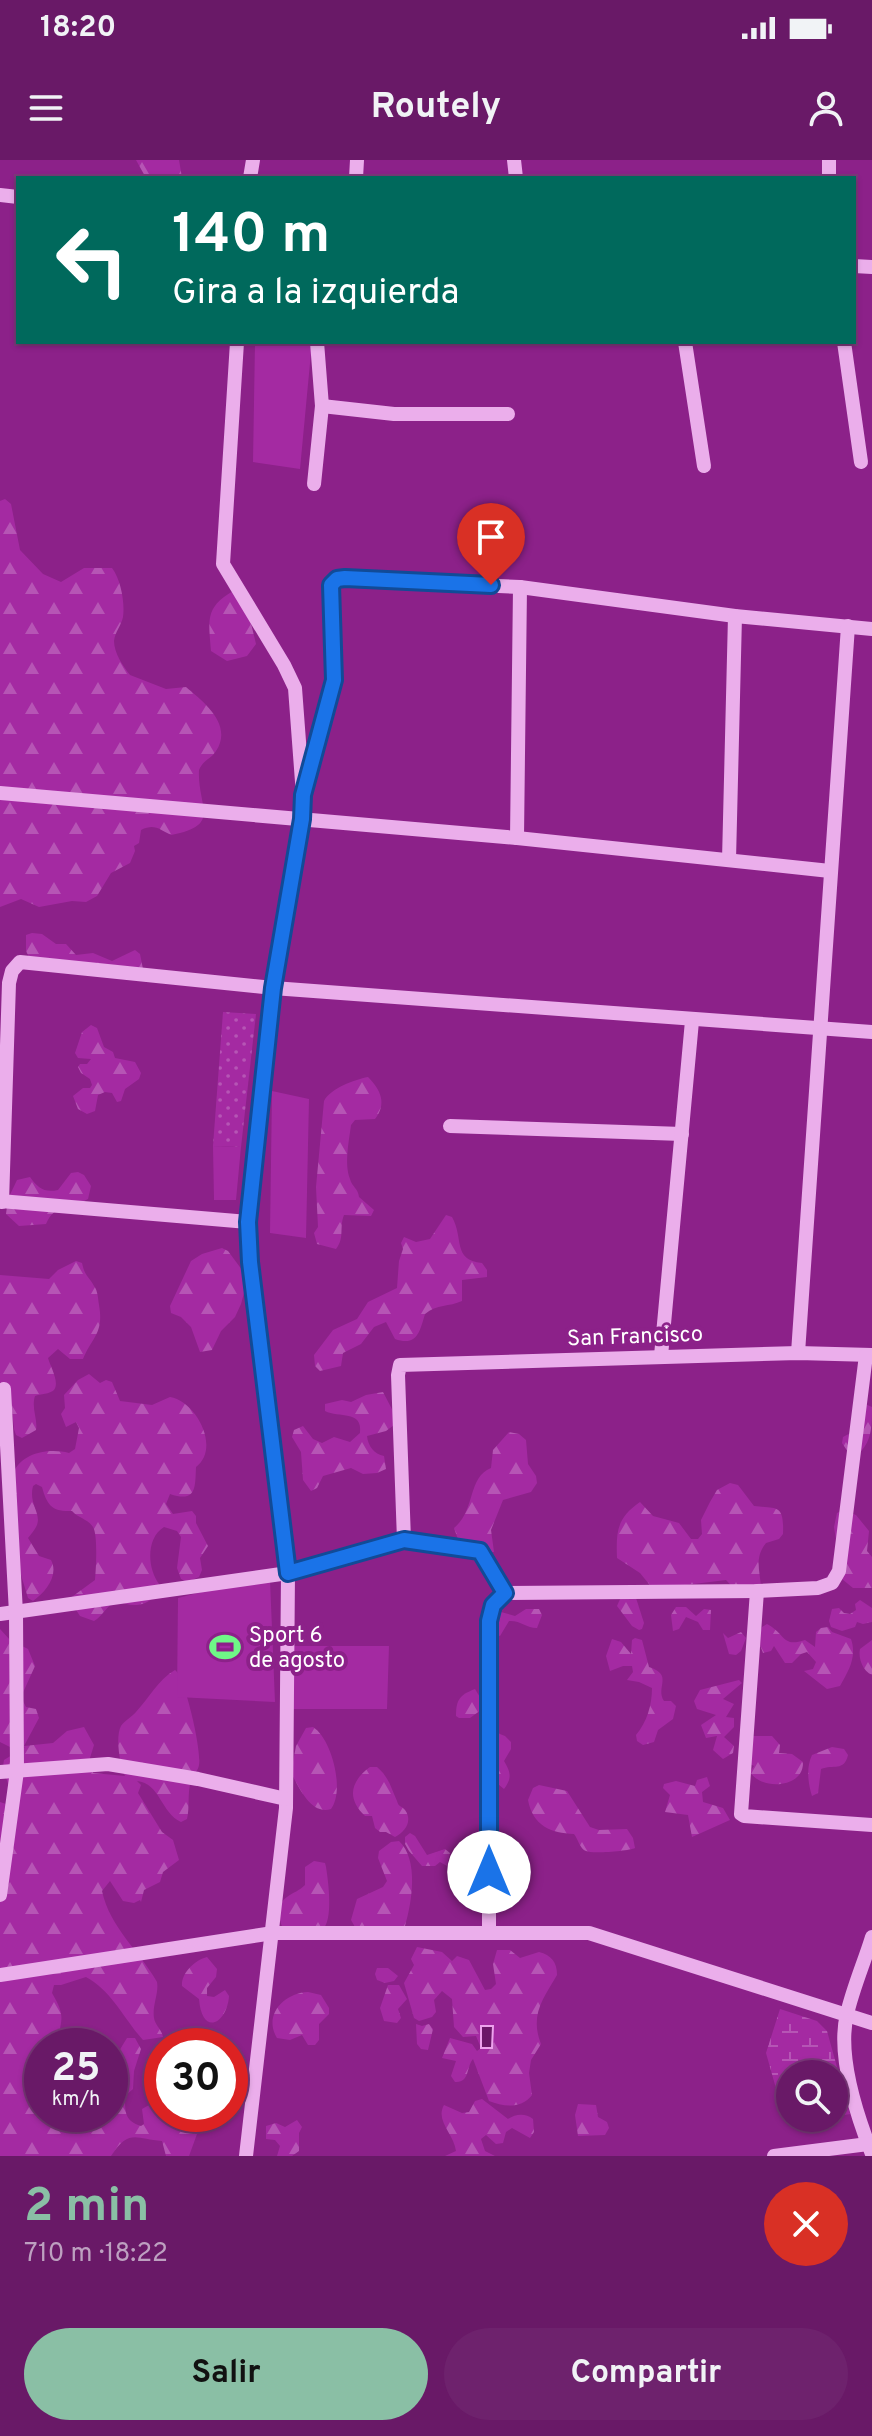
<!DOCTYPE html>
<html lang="es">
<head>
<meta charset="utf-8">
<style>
  :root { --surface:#691967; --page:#6e226d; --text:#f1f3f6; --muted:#bda0c0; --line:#7c387b; --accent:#8abfa5 }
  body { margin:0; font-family:Overpass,sans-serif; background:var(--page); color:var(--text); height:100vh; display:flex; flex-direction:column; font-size:30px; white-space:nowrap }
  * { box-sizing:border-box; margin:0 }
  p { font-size:26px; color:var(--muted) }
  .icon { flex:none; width:44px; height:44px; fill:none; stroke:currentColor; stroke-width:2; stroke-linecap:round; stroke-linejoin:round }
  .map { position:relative; height:1996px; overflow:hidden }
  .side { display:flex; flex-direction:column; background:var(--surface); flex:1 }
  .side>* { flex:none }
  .hud { position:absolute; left:16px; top:16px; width:840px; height:168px; border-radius:0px; box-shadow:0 2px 6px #0004,0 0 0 2px var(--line); background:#00695c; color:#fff; overflow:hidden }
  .tools { position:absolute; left:776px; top:1900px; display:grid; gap:16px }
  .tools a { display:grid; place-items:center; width:72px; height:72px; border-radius:50%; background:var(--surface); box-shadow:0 2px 6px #0004,0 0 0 2px var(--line); font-size:40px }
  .speed { position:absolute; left:24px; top:1868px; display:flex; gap:16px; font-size:40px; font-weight:700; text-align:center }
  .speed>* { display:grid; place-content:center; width:104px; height:104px; border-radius:50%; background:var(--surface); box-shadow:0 2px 6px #0004,0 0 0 2px var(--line); line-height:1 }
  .speed small { font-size:20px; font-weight:400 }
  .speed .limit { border:12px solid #d22; background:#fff; color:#111 }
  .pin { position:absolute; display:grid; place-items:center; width:68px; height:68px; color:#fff; margin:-82px -34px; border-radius:50% 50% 50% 0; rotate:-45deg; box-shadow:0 0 8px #0007 }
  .pin .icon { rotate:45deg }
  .me { position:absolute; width:88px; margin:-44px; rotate:0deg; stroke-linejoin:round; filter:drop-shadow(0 0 6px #0008) }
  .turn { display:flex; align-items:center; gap:28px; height:168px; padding:0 24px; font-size:36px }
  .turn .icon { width:104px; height:104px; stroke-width:2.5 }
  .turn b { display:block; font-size:56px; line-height:68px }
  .round { display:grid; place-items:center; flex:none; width:84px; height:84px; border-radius:42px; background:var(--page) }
  .head { display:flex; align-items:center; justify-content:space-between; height:136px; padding:0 24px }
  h1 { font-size:48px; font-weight:700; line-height:60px; color:var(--accent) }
  .button { display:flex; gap:16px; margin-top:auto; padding:16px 24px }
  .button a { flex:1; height:92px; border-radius:48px; background:var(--accent); color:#111; font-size:32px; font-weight:700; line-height:92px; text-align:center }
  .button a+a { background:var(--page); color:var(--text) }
  .status { display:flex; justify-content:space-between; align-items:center; height:56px; padding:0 40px; background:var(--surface); direction:ltr }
  .status svg { height:22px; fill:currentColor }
  header { display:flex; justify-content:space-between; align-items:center; height:104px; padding:0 24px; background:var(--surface); font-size:36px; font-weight:700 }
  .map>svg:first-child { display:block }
  .grass { fill:url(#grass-dots) }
  .forest { fill:url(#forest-firs) }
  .wetland { fill:url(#wetland-marsh) }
  .garden { fill:#a42aa2 }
  .water { fill:#6b1768; stroke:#eda2ed; stroke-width:2 }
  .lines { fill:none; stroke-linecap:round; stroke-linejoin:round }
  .minor { stroke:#ebaeeb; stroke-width:14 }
  .route-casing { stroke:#114b97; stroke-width:20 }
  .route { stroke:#1a73e8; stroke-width:14 }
  .labels { text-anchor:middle; stroke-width:8; stroke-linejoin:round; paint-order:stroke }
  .street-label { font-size:22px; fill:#fff; stroke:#8c2189 }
  .poi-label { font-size:22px; fill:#fff; stroke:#8c2189; text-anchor:start }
</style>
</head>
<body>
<div class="status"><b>18:20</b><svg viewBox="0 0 49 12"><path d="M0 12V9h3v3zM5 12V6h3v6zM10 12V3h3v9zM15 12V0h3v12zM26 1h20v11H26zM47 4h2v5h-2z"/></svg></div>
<header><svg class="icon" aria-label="menu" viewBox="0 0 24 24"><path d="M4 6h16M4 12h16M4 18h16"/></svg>Routely<svg class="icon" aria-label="person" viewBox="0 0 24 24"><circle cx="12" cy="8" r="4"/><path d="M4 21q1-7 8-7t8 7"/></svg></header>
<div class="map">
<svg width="872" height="1996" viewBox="0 0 872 1996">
  <defs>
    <pattern id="grass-dots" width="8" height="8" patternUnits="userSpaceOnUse" patternTransform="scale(2)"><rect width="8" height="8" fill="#a42aa2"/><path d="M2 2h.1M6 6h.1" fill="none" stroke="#b655b5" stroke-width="1.8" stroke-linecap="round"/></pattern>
    <pattern id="forest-firs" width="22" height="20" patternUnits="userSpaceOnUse" patternTransform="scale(2)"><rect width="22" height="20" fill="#a42aa2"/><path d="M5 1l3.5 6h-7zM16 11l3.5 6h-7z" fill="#b655b5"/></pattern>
    <pattern id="wetland-marsh" width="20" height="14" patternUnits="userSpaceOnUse" patternTransform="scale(2)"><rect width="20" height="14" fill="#a42aa2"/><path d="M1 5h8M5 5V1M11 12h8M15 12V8" fill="none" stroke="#b655b5"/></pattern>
  </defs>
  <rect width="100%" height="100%" fill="#8c2189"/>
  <!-- grass -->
  <polygon class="grass" points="223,852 256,854 241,987 213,986"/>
  <!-- forest -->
  <g class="forest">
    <polygon points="136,0 179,0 182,18 146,18"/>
    <path d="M 5,339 L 11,344 L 20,390 L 43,414 L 61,422 L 84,408 L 112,408 C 121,420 125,443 123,457 C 121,466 115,472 114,481 C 114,493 123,506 130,515 L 166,529 L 186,527 C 205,543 233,565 216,591 C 211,599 203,600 199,610 C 197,647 223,665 171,675 C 160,670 155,663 141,670 L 139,683 L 134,686 L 135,691 L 130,703 L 111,713 L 97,736 L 86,742 L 72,741 L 39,747 L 21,739 L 0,747 L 0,341 Z"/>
    <path d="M 233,431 L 248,451 L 256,484 L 247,496 L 227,501 L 211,491 C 209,461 204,448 233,431 Z"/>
    <polygon points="32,773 42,774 56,784 66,784 76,795 93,793 112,801 135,790 140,794 143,809 29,797 26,791 26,775"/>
    <polygon points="91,865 97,868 104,887 113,892 115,898 135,902 141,913 139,919 125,929 121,941 117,942 112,933 105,932 98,935 95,951 87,954 78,949 73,936 83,928 90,928 92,925 90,919 81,913 78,907 80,904 87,904 91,899 78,898 75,893 82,872"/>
    <path d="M 368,917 C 381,930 387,944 375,959 L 355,960 L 351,965 C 349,981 344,1004 350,1019 C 352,1027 358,1028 359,1037 L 374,1050 L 371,1056 L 344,1055 C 339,1067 345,1078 336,1089 L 317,1084 L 314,1073 L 318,1067 L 316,1027 L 324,941 C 331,928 354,920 368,917 Z"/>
    <path d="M 78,1012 L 84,1015 L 91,1026 L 88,1039 C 69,1050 55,1043 46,1064 L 19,1066 L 6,1054 L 8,1039 L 17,1020 L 30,1017 C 38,1028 44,1033 58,1030 L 71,1013 Z"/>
    <path d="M 446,1055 L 452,1057 C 464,1078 452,1100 482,1103 L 487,1110 L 487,1117 L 462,1120 L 462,1141 C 449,1147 437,1144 425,1154 C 420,1170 418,1187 395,1179 L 386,1162 L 374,1167 L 361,1184 L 343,1193 L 341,1206 L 320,1211 L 315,1206 L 314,1195 L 333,1170 L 357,1159 L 368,1142 L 397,1128 L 399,1101 L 403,1089 L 401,1083 L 404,1077 L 416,1082 L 430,1079 Z"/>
    <polygon points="222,1088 228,1091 248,1118 241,1144 235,1157 221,1171 212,1190 200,1192 191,1167 181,1157 171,1153 170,1146 191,1101 202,1094"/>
    <path d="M 76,1101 L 82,1103 C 85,1117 88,1115 94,1126 C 98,1131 98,1139 99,1145 C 104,1174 92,1177 83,1199 L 70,1199 L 58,1189 L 48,1198 C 50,1206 60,1222 54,1230 C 50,1234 40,1234 35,1236 C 31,1248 38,1259 36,1270 L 22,1278 L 16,1275 L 14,1269 L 9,1223 L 0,1231 L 0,1115 L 49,1119 L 58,1110 Z"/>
    <path d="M 89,1214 L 100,1223 L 106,1220 L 112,1222 L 120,1241 L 152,1245 L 170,1237 C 196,1241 221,1288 196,1307 C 195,1327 197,1343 170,1334 L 166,1344 L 173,1354 L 192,1351 L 196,1356 L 196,1363 L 208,1386 L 200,1398 L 202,1410 L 199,1417 L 187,1422 L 181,1419 L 177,1408 L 181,1377 L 177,1371 L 164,1367 C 146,1378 147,1408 159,1424 C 157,1445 133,1450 117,1440 C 105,1447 103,1456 94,1461 L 80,1456 L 69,1439 L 95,1420 C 96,1409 98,1375 93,1367 C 88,1359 78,1358 72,1351 C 52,1352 47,1345 42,1327 L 36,1324 L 33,1326 C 28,1345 43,1354 36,1367 C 34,1371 31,1374 28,1378 L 39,1396 L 51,1400 C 59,1415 46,1432 33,1441 L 28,1438 L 18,1405 L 13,1313 C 23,1292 49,1288 69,1293 L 75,1289 L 79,1268 L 76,1262 L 66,1267 L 61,1254 L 65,1248 L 64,1235 L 78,1220 Z"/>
    <path d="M 383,1232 L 395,1255 L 394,1265 L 386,1271 L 367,1276 C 368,1286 374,1294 384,1296 L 386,1309 L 377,1313 L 363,1314 L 351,1308 L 323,1316 L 317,1328 L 311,1331 L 303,1320 L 301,1292 L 292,1277 L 294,1270 L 303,1266 L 313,1279 L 322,1283 L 334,1277 L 350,1282 L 360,1273 C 363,1250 339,1258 325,1251 L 325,1244 L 342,1240 L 351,1242 L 366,1235 Z"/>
    <path d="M 858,1241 L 872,1247 C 872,1266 872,1283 857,1295 L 850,1295 L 842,1283 L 843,1277 L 860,1268 L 853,1244 Z"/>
    <path d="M 509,1272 L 519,1274 L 526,1280 L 528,1304 L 536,1316 L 537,1323 L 531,1332 L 503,1340 L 491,1370 L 494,1392 L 488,1392 L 459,1382 L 454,1368 C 476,1350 467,1318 491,1308 L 493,1290 Z"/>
    <path d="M 730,1323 L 738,1325 L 754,1346 C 778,1349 784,1344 783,1374 L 779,1379 L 766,1383 C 754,1398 760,1410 761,1428 L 754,1438 L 740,1435 L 726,1420 L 653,1429 L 640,1413 L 617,1398 C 616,1371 617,1358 640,1342 L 653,1356 L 679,1363 L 691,1379 L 698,1379 L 702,1374 L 701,1360 L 710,1342 L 717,1330 Z"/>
    <polygon points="843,1350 856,1355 869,1371 867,1391 872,1397 872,1428 853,1428 842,1419 834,1367 837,1353"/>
    <polygon points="621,1437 636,1438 644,1463 642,1469 639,1470 632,1466 617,1446"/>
    <polygon points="860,1440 872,1448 872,1462 863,1464 857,1462 855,1467 842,1471 831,1467 829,1461 832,1449 839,1448 844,1453 850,1454 856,1450 855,1444"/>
    <polygon points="676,1447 686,1447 696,1456 704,1449 711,1450 710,1470 703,1470 698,1462 686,1457 679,1469 673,1471 671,1455"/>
    <path d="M 526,1449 L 539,1449 L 542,1455 L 537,1468 C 526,1468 520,1460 509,1461 L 500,1476 L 493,1473 L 491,1461 L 501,1452 L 515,1456 Z"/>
    <path d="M 767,1464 C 786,1474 782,1488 805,1480 L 815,1487 L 816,1472 L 821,1468 L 828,1467 L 832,1472 L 851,1479 C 857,1497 849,1510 840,1526 L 827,1529 L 804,1511 L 813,1509 L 816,1502 L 807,1492 L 801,1494 L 792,1503 L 785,1503 L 774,1486 L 771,1491 L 763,1493 L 758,1480 L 762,1467 Z"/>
    <path d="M 0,1469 L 10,1480 L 28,1489 L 35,1506 L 21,1537 L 26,1547 L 36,1549 L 39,1558 L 24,1586 L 53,1583 L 67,1571 L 84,1567 L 94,1585 L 89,1601 L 93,1613 L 125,1616 C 120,1606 115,1577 121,1566 C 124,1561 132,1557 136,1552 C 149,1538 158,1520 175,1510 C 185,1517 202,1591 199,1605 C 198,1611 193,1615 191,1621 C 187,1633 190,1647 187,1659 L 181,1662 C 161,1653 160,1623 137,1621 L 141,1625 L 138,1633 L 162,1672 L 173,1680 L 179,1700 L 163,1712 L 160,1722 L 144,1730 L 141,1742 L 140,1740 L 134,1743 L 123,1741 L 110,1721 L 102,1731 C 110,1768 139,1790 157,1822 C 159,1834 152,1845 154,1858 C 155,1865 162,1870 163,1877 L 143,1880 C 124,1859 112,1831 86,1817 L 61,1825 L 54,1825 L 52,1833 C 68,1860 59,1859 58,1886 L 42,1886 L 42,1954 L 110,1954 L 110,1896 L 116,1896 L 127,1878 L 135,1878 L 141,1889 L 134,1911 L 133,1929 L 125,1936 C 125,1953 125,1961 141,1966 L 144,1964 L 142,1949 L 151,1944 L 157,1947 L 166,1965 L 173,1954 L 197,1954 L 197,1974 L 189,1996 L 166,1996 L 162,1981 C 136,1979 129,1968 111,1996 L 0,1996 L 0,1642 L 6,1644 C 15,1620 0,1619 4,1600 L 25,1587 L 14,1589 L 0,1582 Z"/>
    <polygon points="741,1472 746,1478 741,1491 736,1495 729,1494 723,1473 728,1478"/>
    <path d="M 635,1478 L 642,1480 L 649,1507 C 674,1515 655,1527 664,1541 L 671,1541 L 676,1546 L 673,1559 L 658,1570 L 654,1582 L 643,1585 L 637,1581 L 636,1575 C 647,1562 652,1545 652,1528 L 639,1522 L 627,1520 L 633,1512 L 632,1506 L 623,1506 L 610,1511 L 606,1496 L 612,1479 L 621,1482 L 631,1494 L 632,1480 Z"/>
    <path d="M 872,1480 L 872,1515 C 863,1511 858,1499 860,1489 Z"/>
    <polygon points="739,1520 742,1523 723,1539 734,1544 726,1557 734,1558 734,1567 724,1577 734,1586 733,1593 723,1599 713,1590 717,1576 706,1578 701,1565 716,1555 697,1549 694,1541 700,1530"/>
    <path d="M 475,1529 L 481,1539 L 481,1550 L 470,1558 L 459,1558 L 456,1556 C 456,1539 460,1535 475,1529 Z"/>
    <path d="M 313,1567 C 332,1579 345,1631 331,1649 C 311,1655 300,1629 291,1613 L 296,1586 L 306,1568 Z"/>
    <path d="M 492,1571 L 505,1576 L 511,1582 L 511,1589 L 504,1601 C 511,1613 512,1618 504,1629 L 492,1619 Z"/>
    <path d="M 751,1576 L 772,1576 L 780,1585 L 779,1593 L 792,1594 L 803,1602 C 804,1628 762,1631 750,1612 L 754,1606 L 748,1603 Z"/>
    <path d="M 832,1587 L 844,1589 L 848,1595 C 844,1612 833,1604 821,1609 L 818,1633 L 812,1636 C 808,1623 806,1608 812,1595 Z"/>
    <path d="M 370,1607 L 377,1607 C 389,1617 391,1628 397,1641 C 399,1648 401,1645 405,1650 C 413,1661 405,1672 395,1677 L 386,1672 L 380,1672 L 375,1668 L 372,1656 L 365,1656 C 346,1638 351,1621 370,1607 Z"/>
    <polygon points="707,1617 710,1626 702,1632 703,1642 723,1648 730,1660 692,1677 688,1655 665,1652 670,1635 663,1628 664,1624 676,1621 695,1626 697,1620"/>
    <path d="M 539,1625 L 567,1631 L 590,1667 L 599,1670 L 627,1669 L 633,1678 L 635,1688 C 629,1691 592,1694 586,1691 C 580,1689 578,1679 574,1674 C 551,1673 533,1666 528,1640 L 533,1628 Z"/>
    <polygon points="410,1673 415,1676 427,1695 445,1689 450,1693 447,1706 440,1702 435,1706 422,1706 409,1691 405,1684 405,1677"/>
    <path d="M 399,1681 C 419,1700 412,1742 405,1766 L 355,1767 L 351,1760 L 357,1739 L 383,1727 L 387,1721 L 378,1698 L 379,1691 L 391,1682 Z"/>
    <path d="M 314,1701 L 325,1703 L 326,1707 C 328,1720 334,1761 322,1770 C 314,1775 299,1779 291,1780 C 281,1770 272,1747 287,1737 C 294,1732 299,1731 305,1725 L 305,1707 Z"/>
    <polygon points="469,1708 476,1709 485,1718 479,1745 474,1749 467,1747 469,1740 458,1733 453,1720 456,1713"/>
    <path d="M 417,1787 L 442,1792 L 452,1801 L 457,1796 L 469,1800 L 485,1830 L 491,1829 L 496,1824 L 493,1804 L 497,1790 L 510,1790 L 520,1798 L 539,1792 C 551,1795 557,1802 557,1815 C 542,1840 530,1856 541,1884 L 531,1900 L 529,1913 L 532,1935 C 521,1949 504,1947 489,1941 L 473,1899 C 466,1907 470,1923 455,1922 L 451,1916 L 456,1901 L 442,1898 L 450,1878 L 472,1884 L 477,1891 L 481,1888 L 476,1876 L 463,1877 L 454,1867 L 452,1839 L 442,1831 L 434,1840 L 436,1852 L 432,1857 L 419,1861 L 414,1858 L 404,1823 L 414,1805 L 411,1799 Z"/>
    <path d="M 207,1797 L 217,1809 L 216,1817 L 207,1828 L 207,1836 L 214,1837 L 225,1830 L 229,1836 C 227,1864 202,1877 199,1839 L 182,1826 C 181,1813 195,1800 207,1797 Z"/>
    <polygon points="377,1808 388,1808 398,1816 394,1821 385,1823 377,1820 375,1814"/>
    <polygon points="388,1825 399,1825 407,1839 398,1849 401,1858 397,1863 384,1861 380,1848"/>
    <path d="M 308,1832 L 321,1835 L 329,1848 L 329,1854 L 319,1864 L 319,1880 L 315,1885 L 308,1885 L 302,1875 L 290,1880 L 277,1878 C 263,1855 284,1833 308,1832 Z"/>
    <polygon points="416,1864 422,1866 429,1864 433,1869 428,1890 421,1889 417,1884"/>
    <path d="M 210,1870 L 210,1876 L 200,1886 L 171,1884 C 174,1876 177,1874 185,1872 L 191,1876 Z"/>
    <path d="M 482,1939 L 508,1959 C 516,1954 525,1953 533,1959 L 534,1972 L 530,1978 L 512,1968 L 506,1972 L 503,1983 L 496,1984 L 486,1975 L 481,1979 L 485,1991 L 495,1996 L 445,1996 L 456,1991 C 454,1974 435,1961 444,1945 L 462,1953 L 469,1952 L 475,1941 Z"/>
    <polygon points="578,1944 596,1945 598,1957 607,1962 609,1968 605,1975 578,1976 575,1955"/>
    <polygon points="297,1960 302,1967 299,1973 299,1991 292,1996 277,1996 280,1986 275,1980 266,1979 266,1966 276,1963 285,1967"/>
  </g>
  <!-- wetland -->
  <polygon class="wetland" points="780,1849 817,1861 827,1871 850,1954 834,1957 834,1914 790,1914 790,1945 781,1946 766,1893"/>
  <!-- garden -->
  <g class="garden">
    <polygon points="255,182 312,182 300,309 253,302"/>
    <polygon points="272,931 309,939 306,1078 270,1073"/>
    <polygon points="213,986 241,987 236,1040 214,1040"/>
    <polygon points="256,1418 270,1420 275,1542 177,1537 178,1438"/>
    <polygon points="290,1486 389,1486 387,1549 293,1549"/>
  </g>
  <!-- water -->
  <polygon class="water" points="481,1866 493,1866 492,1888 481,1888"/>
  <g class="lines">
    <!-- minor -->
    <g class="minor">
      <polyline points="514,0 516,18"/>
      <polyline points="829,0 829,18"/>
      <polyline points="250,18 253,0"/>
      <polyline points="356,18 357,0"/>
      <polyline points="0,35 18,37"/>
      <polyline points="854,106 872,107"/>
      <polyline points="237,182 223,404 284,505 295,528 303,635 302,659 273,828 248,1062 250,1102 288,1413 286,1648 246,1996"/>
      <polyline points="685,182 704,306"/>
      <polyline points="844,182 861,302"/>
      <polyline points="322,246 394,254 508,254"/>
      <polyline points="314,324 322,246 317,182"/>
      <polyline points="307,623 334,520 331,425 337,419 520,427 735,456 872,469"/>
      <polyline points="0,633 517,678 830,711"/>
      <polyline points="517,678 520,427"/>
      <polyline points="729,700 735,456"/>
      <polyline points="450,966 682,974"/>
      <polyline points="0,1041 248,1062"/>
      <polyline points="2,1042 9,823 12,811 20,802 273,828 872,872"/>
      <polyline points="798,1193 848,466"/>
      <polyline points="661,1196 692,861"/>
      <polyline points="404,1380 398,1215 400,1205 798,1193 872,1195"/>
      <polyline points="757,1431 741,1654 744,1656 872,1665"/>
      <polyline points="0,1454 288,1413 404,1380 480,1391 505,1433 757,1431 818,1428 832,1423 839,1411 866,1195"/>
      <polyline points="0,1612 108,1604 198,1619 286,1639"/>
      <polyline points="0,1735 17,1611 16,1453 4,1229"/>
      <polyline points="489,1771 489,1461 493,1445 505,1433"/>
      <path d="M 872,1777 C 864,1803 853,1828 847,1854 C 837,1895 857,1956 872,1994"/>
      <polyline points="0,1815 273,1773 589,1773 872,1863"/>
      <polyline points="774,1996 868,1984"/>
    </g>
  </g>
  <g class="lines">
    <defs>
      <polyline id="route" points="489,1712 489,1461 493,1445 505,1433 480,1391 404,1380 288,1413 250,1102 248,1062 273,828 302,659 303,635 334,520 331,425 337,419 345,418 491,425"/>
    </defs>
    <!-- route casing -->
    <use href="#route" class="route-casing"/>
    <!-- route -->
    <use href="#route" class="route"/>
  </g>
  <!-- icons -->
  <defs>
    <symbol id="stadium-bare" viewBox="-9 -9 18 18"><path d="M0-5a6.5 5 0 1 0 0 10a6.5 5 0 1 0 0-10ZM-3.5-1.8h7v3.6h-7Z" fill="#6ff887" stroke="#8c2189" stroke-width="2.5" paint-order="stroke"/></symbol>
  </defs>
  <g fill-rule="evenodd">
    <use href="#stadium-bare" x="203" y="1465" width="44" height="44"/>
  </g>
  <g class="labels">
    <!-- street labels -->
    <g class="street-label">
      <text transform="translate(635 1175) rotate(-2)" y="8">San Francisco</text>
    </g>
    <!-- poi labels -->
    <g class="poi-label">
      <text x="249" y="1482">Sport 6<tspan x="249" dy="25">de agosto</tspan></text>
    </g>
  </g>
</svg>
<div class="tools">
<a><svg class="icon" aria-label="search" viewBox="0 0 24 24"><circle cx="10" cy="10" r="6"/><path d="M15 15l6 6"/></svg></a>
</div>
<div class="speed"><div>25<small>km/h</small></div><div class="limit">30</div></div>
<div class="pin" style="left:491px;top:425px;background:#d93025"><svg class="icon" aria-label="arrive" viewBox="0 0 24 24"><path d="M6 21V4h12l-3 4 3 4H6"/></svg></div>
<svg class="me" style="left:489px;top:1712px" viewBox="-20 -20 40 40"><circle r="19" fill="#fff"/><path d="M0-13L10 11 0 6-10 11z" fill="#1a73e8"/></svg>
<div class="hud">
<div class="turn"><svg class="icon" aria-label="left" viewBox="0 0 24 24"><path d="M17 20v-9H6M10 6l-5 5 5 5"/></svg><div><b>140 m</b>Gira a la izquierda</div></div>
</div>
</div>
<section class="side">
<div class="head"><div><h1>2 min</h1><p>710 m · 18:22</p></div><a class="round" style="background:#d93025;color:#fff"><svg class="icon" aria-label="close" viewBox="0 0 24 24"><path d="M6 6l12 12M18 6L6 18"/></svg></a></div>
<div class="button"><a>Salir</a><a>Compartir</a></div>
</section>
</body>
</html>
